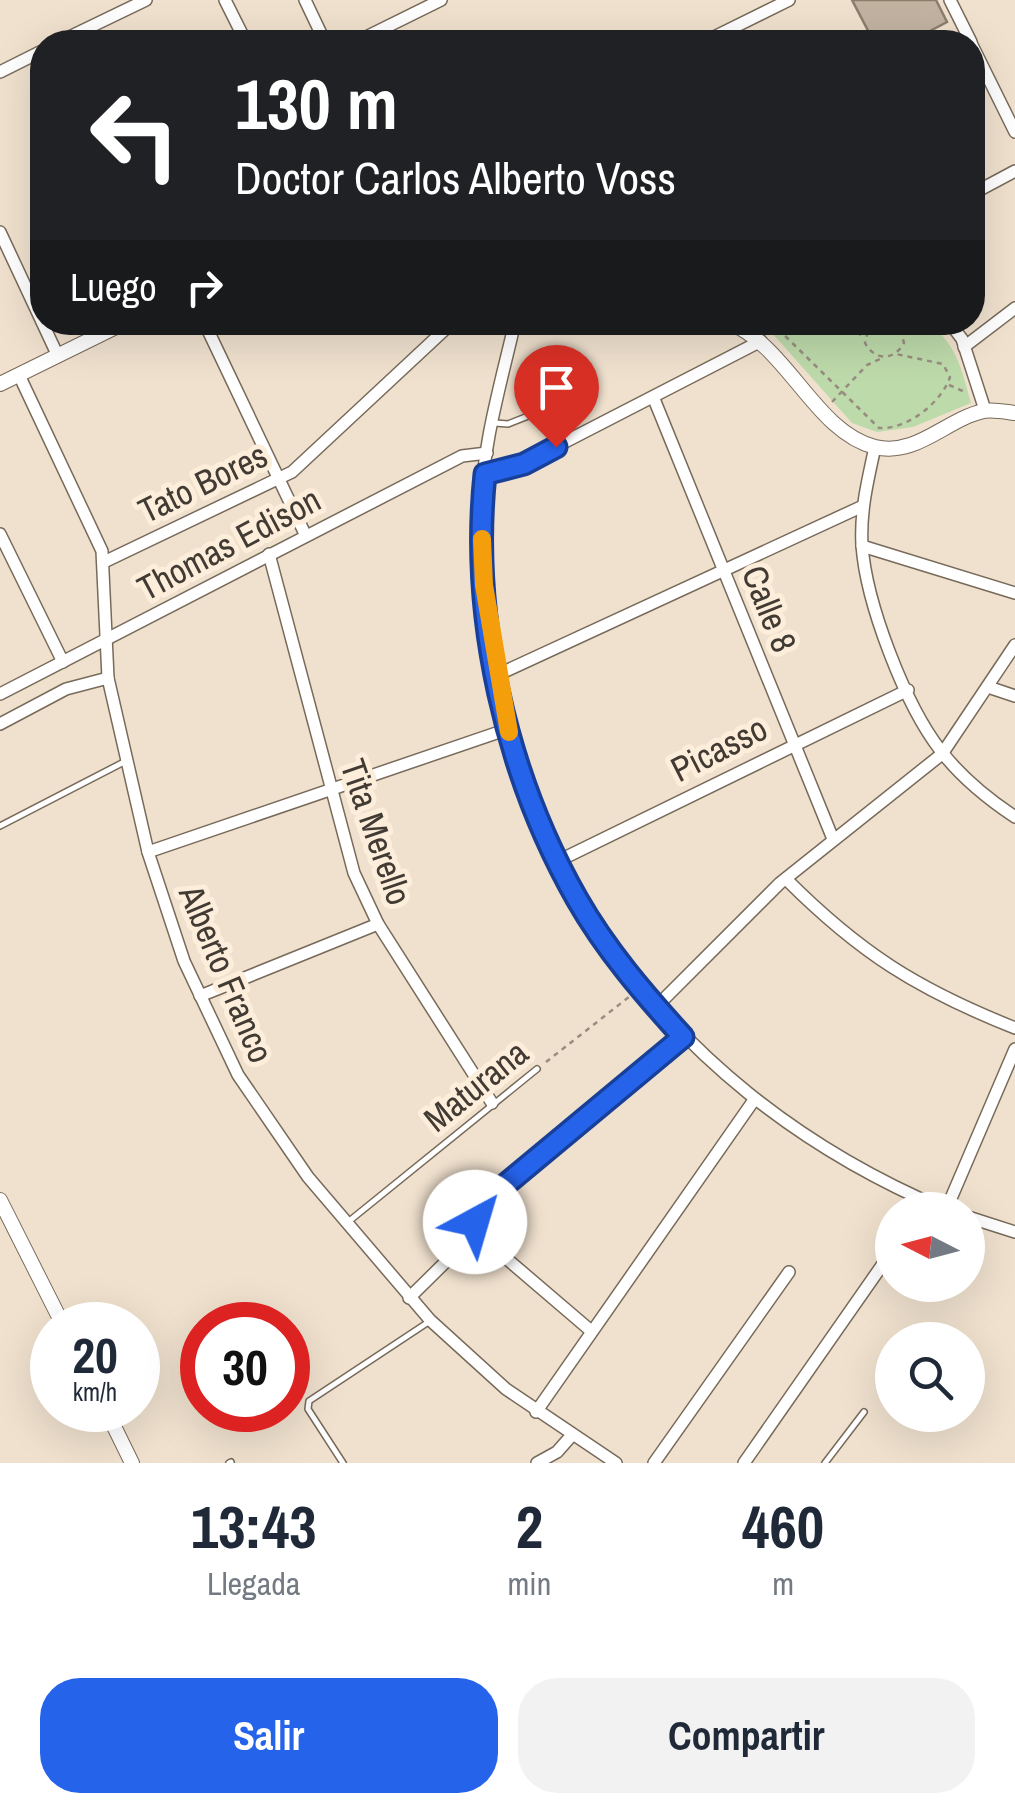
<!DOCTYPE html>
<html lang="es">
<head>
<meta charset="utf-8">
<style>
  :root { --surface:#fff; --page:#f2f2f3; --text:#1f2937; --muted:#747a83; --accent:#2563eb }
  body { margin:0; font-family:"Archivo Narrow",sans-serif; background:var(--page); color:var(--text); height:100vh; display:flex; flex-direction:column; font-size:38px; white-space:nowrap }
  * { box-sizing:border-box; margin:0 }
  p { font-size:32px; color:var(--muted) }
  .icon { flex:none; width:55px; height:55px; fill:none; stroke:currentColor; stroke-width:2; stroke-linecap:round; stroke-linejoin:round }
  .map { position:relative; height:1463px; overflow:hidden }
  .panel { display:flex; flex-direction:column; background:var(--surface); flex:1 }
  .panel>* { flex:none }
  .banner { position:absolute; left:30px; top:30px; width:955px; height:305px; border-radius:40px; box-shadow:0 10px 40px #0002; background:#202124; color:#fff; overflow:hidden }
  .needle { width:65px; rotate:276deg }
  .tools { position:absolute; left:875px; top:1192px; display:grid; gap:20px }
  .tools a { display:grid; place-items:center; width:110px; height:110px; border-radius:50%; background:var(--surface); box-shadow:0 10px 40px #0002; font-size:50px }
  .speed { position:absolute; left:30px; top:1302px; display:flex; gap:20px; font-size:50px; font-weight:700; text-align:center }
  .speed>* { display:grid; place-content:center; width:130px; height:130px; border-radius:50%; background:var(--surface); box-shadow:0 10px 40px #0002; line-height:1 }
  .speed small { font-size:25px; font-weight:400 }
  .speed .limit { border:15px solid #d22; background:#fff; color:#111 }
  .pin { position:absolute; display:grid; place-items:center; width:85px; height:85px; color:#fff; margin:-102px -42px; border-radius:50% 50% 50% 0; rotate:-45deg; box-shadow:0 0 10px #0007 }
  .pin .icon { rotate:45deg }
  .me { position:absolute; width:110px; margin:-55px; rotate:39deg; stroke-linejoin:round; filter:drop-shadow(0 0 8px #0008) }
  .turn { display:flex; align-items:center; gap:35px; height:210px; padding:0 40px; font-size:45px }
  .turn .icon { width:130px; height:130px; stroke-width:2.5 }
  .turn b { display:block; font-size:70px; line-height:85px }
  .then { display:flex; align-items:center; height:95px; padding:0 40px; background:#0003; gap:20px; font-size:38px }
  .eta { display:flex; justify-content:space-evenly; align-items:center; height:170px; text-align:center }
  .eta b { font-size:60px; font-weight:700; line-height:70px }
  .cta { display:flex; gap:20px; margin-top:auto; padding:20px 40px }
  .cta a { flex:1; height:115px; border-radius:40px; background:var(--accent); color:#fff; font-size:40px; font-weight:700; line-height:115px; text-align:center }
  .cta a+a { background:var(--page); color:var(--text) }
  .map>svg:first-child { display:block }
  .green { fill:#bddaaa }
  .building { fill:#c2b3a1; stroke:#8c7e6d; stroke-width:2.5 }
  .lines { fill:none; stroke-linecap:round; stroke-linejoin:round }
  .service-casing { stroke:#786a5a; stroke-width:8 }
  .minor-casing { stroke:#786a5a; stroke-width:14 }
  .tertiary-casing { stroke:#786a5a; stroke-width:16 }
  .path { stroke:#988d80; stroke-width:2.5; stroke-dasharray:5 5; stroke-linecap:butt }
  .service { stroke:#fff; stroke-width:5 }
  .minor { stroke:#fff; stroke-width:11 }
  .tertiary { stroke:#fff; stroke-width:14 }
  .route-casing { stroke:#184099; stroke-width:25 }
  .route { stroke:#2563eb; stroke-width:18 }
  .slow { stroke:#f59e0b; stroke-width:18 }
  .labels { text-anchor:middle; stroke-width:10; stroke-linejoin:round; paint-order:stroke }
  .street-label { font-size:35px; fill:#423b34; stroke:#fdeedb }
</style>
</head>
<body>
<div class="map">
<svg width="1015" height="1463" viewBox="0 0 1015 1463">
  <rect width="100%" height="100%" fill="#f0e1ce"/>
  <!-- green -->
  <path class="green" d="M 787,322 L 929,323 C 957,345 962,370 971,403 L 913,427 L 877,432 L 852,423 L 772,333 Z"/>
  <!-- building -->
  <polygon class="building" points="852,0 936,0 947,22 909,42 874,42"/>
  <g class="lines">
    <defs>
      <g id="service">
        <polyline points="495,423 508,424 594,390"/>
        <polyline points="0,826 124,762"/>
        <polyline points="348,1222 537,1069"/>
        <polyline points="229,1463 231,1462"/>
        <polyline points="343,1463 308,1409 309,1401 430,1321"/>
        <polyline points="825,1463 864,1412"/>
      </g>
      <g id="minor">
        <polyline points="225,0 246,42"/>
        <polyline points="305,0 325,42"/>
        <polyline points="950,0 971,42"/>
        <polyline points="59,42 146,0"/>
        <polyline points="356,42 441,0"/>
        <polyline points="704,42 789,0"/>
        <polyline points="972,45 1015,132"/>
        <polyline points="0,72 42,51"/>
        <polyline points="972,194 1015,171"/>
        <polyline points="0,232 57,354"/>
        <polyline points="204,322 305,534"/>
        <path d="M 515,322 C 501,383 482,446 481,509 C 477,831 652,1086 946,1210"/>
        <polyline points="949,322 962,339 985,410"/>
        <polyline points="964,347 1015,308"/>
        <polyline points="19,375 102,551 108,678 148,852 184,961 238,1075 308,1177 430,1320 506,1389 616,1463"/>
        <polyline points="654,399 833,839"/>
        <path d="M 875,447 C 868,479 860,511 862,545 C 866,603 905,705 941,751 C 961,777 988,799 1015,817"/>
        <polyline points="485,474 524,463 761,341"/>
        <polyline points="0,534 63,662"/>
        <polyline points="862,546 1015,593"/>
        <polyline points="269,554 354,873 378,924 492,1103"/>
        <polyline points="104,562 292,472 453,322"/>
        <polyline points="497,675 863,506"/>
        <polyline points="991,688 1015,696"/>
        <polyline points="0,694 462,456 487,453"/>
        <polyline points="0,724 66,689 108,678"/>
        <polyline points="148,852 508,729"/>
        <polyline points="558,861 908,690"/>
        <path d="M 786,879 C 860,953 917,989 1015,1028"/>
        <polyline points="200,996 378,924"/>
        <polyline points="656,1007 780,883 942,754 1015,645"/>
        <polyline points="946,1210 1015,1049"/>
        <polyline points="968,1217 1015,1232"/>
        <polyline points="409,1298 478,1230"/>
        <polyline points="590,1330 480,1236 476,1213 683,1037"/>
        <polyline points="536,1412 754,1100"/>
        <polyline points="537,1463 557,1452 572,1435"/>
        <polyline points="654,1463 789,1272"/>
        <polyline points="744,1463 892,1251"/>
      </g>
      <g id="tertiary">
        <path d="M 728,322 C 788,346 815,432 875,447 C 917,457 946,419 984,411 C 993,409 1006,412 1015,413"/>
        <polyline points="0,384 126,322"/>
        <polyline points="0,1200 63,1325"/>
        <polyline points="106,1410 132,1463"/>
      </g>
    </defs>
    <!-- service casing -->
    <use href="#service" class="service-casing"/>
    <!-- minor casing -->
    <use href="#minor" class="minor-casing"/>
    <!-- tertiary casing -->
    <use href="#tertiary" class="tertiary-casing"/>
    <!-- path -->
    <g class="path">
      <polyline points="854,322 862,339"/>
      <path d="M 870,322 L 865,343 C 875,361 894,361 904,343 L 898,322"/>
      <path d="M 778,329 L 879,428 C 907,430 942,402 950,377 L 943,364 L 896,354"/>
      <polyline points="770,334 787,322"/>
      <polyline points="949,385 965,392"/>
      <polyline points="832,402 867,365 882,358"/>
      <polyline points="546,1062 634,993"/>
    </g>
    <!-- service -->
    <use href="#service" class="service"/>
    <!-- minor -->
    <use href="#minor" class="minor"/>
    <!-- tertiary -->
    <use href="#tertiary" class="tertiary"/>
  </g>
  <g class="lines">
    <defs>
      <path id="route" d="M 475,1222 L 476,1212 L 487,1200 L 683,1037 C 644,994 606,950 577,899 C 506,774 470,617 485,474 L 524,464 L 556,447"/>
    </defs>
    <!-- route casing -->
    <use href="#route" class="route-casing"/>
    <!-- route -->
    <use href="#route" class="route"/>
    <!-- slow -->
    <polyline class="slow" points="482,539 484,585 509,732"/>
  </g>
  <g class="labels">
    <!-- street labels -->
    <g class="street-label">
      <text transform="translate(203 483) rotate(-26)" y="12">Tato Bores</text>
      <text transform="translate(229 544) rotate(-28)" y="12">Thomas Edison</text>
      <text transform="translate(769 609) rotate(68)" y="12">Calle 8</text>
      <text transform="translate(719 749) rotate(-27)" y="12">Picasso</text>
      <text transform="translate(376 832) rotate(71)" y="12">Tita Merello</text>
      <text transform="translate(226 974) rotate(67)" y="12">Alberto Franco</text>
      <text transform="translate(476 1086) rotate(-39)" y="12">Maturana</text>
    </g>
  </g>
</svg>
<div class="tools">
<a><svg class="needle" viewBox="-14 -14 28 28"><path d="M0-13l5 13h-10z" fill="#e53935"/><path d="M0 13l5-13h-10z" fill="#747a83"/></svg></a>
<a><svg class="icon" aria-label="search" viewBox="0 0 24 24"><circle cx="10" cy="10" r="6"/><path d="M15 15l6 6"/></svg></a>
</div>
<div class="speed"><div>20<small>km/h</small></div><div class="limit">30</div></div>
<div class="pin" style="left:556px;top:447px;background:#d93025"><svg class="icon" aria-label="arrive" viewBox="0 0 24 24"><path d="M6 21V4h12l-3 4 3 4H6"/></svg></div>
<svg class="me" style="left:475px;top:1222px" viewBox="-20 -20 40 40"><circle r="19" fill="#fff"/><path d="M0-13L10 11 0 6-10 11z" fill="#2563eb"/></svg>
<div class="banner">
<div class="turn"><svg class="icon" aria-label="left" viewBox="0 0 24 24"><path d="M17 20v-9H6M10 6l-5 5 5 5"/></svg><div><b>130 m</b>Doctor Carlos Alberto Voss</div></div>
<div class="then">Luego<svg class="icon" aria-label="right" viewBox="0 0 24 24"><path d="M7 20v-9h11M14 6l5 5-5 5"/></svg></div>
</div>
</div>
<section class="panel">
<div class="eta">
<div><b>13:43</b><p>Llegada</p></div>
<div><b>2</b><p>min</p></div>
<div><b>460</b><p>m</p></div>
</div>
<div class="cta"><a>Salir</a><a>Compartir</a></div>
</section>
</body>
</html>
